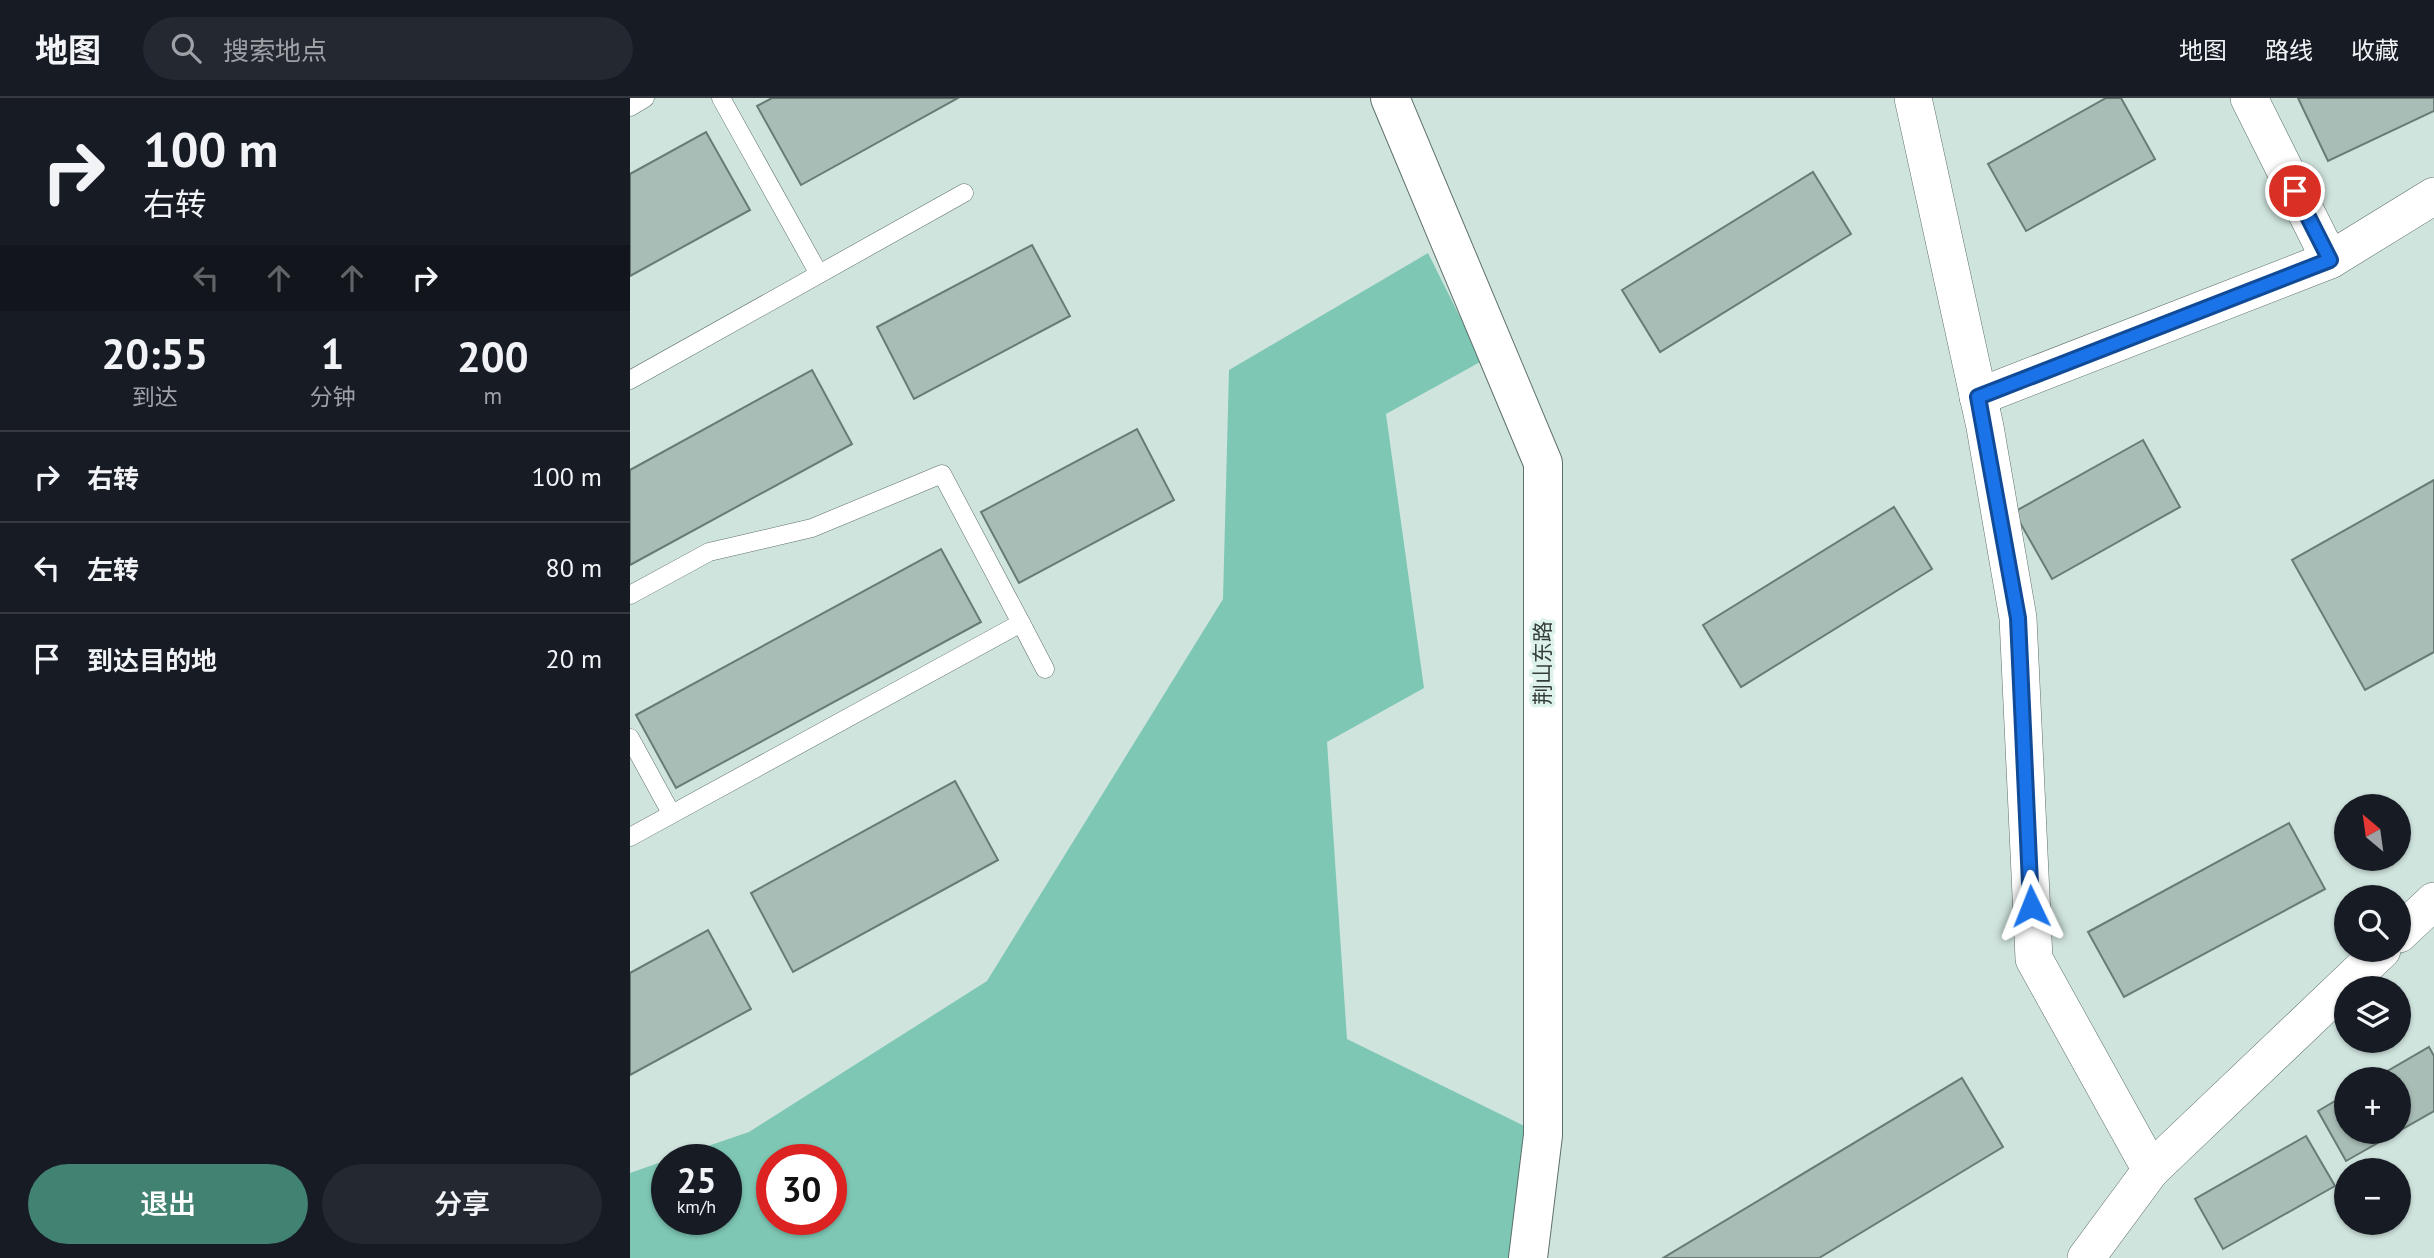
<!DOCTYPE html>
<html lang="zh">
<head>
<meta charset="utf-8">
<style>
  :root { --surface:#171b24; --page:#242831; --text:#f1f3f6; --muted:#9ea1a6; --line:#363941; --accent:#418272 }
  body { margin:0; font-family:"PT Sans","Noto Sans SC",sans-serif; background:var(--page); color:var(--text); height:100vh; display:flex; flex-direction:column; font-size:26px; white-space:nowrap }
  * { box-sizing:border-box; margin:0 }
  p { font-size:23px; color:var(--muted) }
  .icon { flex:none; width:38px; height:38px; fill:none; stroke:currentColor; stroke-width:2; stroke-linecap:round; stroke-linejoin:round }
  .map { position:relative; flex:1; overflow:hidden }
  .details { display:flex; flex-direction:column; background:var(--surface); width:630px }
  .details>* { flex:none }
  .guide { background:#171b24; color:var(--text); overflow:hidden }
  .needle { width:46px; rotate:331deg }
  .tools { position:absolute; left:1704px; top:696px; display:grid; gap:14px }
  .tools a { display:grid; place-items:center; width:77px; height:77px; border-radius:50%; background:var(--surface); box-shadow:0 2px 5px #0004; font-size:35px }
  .speed { position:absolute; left:21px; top:1046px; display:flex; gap:14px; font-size:35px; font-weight:700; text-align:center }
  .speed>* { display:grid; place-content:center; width:91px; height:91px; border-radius:50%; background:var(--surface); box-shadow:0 2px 5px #0004; line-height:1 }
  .speed small { font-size:18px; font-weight:400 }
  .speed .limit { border:10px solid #d22; background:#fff; color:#111 }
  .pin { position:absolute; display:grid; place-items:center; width:60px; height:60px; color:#fff; margin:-30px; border:4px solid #fff; border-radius:50%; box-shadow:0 2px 7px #0007 }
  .me { position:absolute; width:77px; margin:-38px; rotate:358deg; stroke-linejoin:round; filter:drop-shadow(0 0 5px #0008) }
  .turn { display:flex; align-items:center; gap:24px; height:147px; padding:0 28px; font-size:32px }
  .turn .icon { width:91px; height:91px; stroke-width:2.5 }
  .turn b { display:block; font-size:49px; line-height:60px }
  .lanes { display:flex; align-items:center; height:66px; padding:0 28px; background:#0003; justify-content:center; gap:35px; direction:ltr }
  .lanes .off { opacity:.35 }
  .eta { display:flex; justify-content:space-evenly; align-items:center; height:119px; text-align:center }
  .eta b { font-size:42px; font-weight:600; line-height:49px }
  .cta { display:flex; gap:14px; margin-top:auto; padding:14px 28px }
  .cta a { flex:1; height:80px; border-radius:42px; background:var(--accent); color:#fff; font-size:28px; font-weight:600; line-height:80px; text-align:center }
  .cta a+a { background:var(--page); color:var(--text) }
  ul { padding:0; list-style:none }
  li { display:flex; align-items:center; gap:21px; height:91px; padding:0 28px; border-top:2px solid var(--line) }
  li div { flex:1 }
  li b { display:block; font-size:26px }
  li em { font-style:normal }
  header { display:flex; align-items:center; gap:42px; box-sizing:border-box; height:98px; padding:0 35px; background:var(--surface); border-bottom:2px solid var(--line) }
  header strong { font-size:33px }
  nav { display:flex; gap:38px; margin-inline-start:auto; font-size:24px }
  .search { width:490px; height:63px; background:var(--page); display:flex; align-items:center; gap:18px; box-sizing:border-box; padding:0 24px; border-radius:38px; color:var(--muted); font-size:26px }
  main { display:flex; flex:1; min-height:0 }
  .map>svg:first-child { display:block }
  .green { fill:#7ec7b4; fill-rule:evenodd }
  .building { fill:#a9bdb7; stroke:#687b75; stroke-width:2 }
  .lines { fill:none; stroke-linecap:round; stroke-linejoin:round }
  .lane-casing { stroke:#5e706b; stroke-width:19 }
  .street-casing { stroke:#5e706b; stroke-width:38 }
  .secondary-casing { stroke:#5e706b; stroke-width:40 }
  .lane { stroke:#fff; stroke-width:18 }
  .street { stroke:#fff; stroke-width:37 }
  .secondary { stroke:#fff; stroke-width:38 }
  .route-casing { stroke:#114b97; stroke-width:18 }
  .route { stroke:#1a73e8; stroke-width:12 }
  .labels { text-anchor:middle; stroke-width:7; stroke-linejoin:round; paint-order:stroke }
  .street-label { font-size:21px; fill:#353d3b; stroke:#ddf2eb }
</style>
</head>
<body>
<header>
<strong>地图</strong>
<div class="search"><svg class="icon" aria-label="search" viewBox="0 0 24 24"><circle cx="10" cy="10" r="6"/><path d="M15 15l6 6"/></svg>搜索地点</div>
<nav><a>地图</a><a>路线</a><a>收藏</a></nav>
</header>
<main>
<section class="details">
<div class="guide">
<div class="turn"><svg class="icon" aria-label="right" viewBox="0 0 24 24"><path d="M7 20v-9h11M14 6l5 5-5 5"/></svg><div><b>100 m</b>右转</div></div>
<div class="lanes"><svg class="icon off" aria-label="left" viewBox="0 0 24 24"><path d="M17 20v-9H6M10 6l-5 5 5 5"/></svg><svg class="icon off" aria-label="ahead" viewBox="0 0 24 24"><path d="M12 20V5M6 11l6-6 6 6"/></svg><svg class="icon off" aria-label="ahead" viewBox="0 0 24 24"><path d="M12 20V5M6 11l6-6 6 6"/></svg><svg class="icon" aria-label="right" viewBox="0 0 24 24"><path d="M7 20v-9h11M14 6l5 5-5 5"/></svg></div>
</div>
<div class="eta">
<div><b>20:55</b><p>到达</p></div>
<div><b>1</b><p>分钟</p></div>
<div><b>200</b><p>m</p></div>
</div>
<ul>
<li><svg class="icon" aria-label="right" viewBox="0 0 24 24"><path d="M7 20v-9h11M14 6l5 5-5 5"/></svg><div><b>右转</b></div><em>100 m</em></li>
<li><svg class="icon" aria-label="left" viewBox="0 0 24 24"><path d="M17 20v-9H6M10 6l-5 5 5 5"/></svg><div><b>左转</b></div><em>80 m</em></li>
<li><svg class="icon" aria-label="arrive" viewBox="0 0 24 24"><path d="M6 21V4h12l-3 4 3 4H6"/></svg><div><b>到达目的地</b></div><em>20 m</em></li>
</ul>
<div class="cta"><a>退出</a><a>分享</a></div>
</section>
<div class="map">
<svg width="1804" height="1160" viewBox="0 0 1804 1160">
  <rect width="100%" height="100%" fill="#d0e4de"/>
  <!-- green -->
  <path class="green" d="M 798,155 L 852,263 L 756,316 L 794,590 L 697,644 L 717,941 L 913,1037 L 898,1160 L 0,1160 L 0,1075 L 37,1062 L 37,1122 L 96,1122 L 96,1062 L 37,1062 L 119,1034 L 357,883 L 593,501 L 599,272 ZM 142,1062 L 201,1062 L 201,1122 L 142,1122 Z"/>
  <!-- building -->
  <g class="building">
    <polygon points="142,0 328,0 171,87 127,8"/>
    <polygon points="1476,0 1491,0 1525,61 1396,133 1358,66"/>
    <polygon points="1668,0 1804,0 1804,13 1698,63"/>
    <polygon points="76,34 120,112 0,178 0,76"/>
    <polygon points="1183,74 1221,136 1030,254 992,192"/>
    <polygon points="402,147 440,218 284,301 247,229"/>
    <polygon points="182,272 222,346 0,467 0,372"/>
    <polygon points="507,331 544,402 389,485 351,414"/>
    <polygon points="1513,342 1550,409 1422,481 1384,414"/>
    <polygon points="1804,382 1804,554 1735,592 1662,462"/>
    <polygon points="1264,409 1302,471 1111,589 1073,527"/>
    <polygon points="311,451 351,524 46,690 6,617"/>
    <polygon points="325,683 368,762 163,874 121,795"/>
    <polygon points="1659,725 1695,791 1494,899 1458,834"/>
    <polygon points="78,832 121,911 0,977 0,875"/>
    <polygon points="1799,949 1804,958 1804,1013 1769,1033 1769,982 1742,982"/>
    <polygon points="1332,980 1373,1049 1189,1160 1033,1160"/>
    <polygon points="1717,996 1717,1034 1767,1034 1716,1063 1688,1013"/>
    <polygon points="1676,1038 1705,1088 1593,1151 1565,1101"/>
  </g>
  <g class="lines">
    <defs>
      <g id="lane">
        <polyline points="91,0 189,176"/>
        <polyline points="0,9 15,0"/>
        <polyline points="0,282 334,95"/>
        <polyline points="0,497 79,454 182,430 312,376 391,525"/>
        <polyline points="0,640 41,715"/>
        <polyline points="0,739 391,525 415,571"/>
      </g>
      <g id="street">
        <polyline points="1283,0 1355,329 1388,520 1404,861 1521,1072"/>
        <polyline points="1619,0 1700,162 1804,98"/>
        <polyline points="1348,299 1700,162"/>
        <polyline points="1769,836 1804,803"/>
        <polyline points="1456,1160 1521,1072 1752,852"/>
      </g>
      <polyline id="secondary" points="760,0 913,365 913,1037 898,1160"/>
    </defs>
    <!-- lane casing -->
    <use href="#lane" class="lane-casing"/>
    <!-- street casing -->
    <use href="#street" class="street-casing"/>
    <!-- secondary casing -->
    <use href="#secondary" class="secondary-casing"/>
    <!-- lane -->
    <use href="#lane" class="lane"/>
    <!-- street -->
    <use href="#street" class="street"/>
    <!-- secondary -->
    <use href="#secondary" class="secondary"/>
  </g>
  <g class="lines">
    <defs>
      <polyline id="route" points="1401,808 1388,520 1348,299 1700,162 1665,93"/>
    </defs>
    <!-- route casing -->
    <use href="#route" class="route-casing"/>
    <!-- route -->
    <use href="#route" class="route"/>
  </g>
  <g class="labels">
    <!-- street labels -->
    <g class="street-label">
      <text transform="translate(913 565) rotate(-90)" y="7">荆山东路</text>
    </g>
  </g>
</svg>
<div class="tools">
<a><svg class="needle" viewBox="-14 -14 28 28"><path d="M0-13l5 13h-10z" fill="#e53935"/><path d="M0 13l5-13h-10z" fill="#9ea1a6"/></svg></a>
<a><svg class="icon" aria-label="search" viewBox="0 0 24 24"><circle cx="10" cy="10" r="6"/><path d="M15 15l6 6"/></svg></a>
<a><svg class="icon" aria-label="layers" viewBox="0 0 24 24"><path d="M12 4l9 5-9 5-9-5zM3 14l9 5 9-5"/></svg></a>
<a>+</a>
<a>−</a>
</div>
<div class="speed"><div>25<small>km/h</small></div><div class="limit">30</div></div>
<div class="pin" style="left:1665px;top:93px;background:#d93025"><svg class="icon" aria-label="arrive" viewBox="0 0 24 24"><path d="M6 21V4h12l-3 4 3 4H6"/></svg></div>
<svg class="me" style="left:1401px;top:808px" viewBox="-20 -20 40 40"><path d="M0-17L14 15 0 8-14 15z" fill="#1a73e8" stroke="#fff" stroke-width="4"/></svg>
</div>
</main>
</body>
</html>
